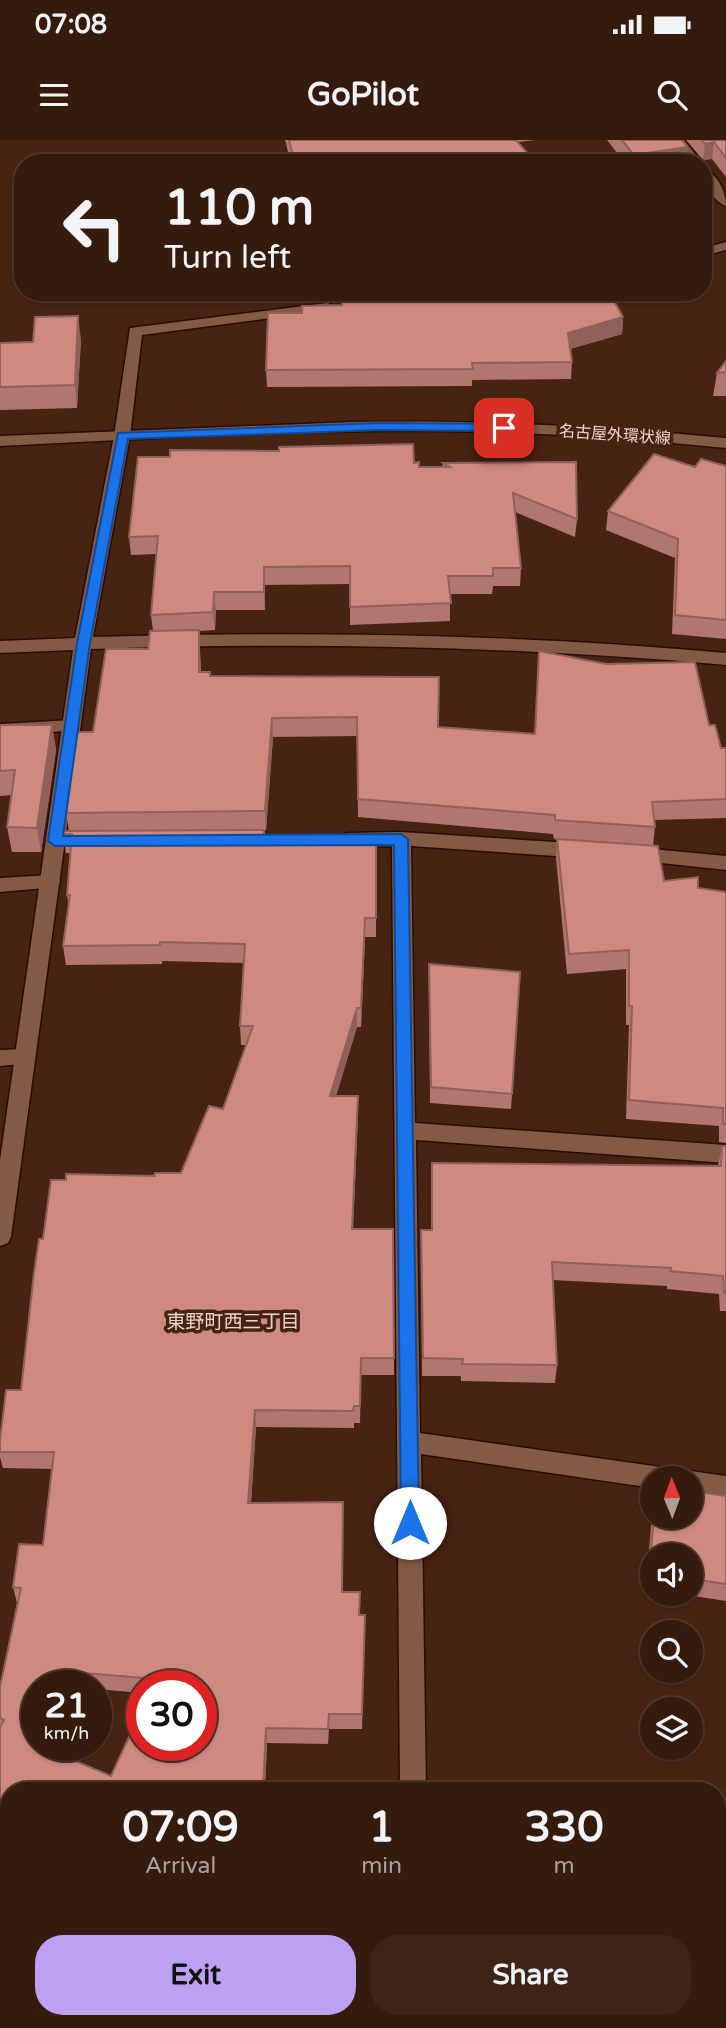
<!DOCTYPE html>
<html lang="en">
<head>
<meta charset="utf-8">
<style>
  :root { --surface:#351b0e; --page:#3d2417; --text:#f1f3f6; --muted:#aaa19e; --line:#4f392e; --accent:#bca0f2 }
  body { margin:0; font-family:"Varela Round","Noto Sans JP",sans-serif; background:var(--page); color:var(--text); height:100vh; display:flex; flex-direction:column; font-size:26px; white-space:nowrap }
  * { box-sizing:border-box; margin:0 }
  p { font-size:23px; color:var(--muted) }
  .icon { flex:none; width:38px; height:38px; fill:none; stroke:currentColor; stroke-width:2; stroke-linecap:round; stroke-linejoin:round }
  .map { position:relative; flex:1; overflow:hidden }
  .panel { position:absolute; left:0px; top:1642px; width:726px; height:247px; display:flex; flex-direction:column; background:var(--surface); border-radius:28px 28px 0 0; box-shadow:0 2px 5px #0004,0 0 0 2px var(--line) }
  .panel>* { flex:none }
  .hud { position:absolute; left:14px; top:14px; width:698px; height:147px; border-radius:28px; box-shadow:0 2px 5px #0004,0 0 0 2px var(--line); background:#351b0e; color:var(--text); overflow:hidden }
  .needle { width:46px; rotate:359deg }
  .buttons { position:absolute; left:640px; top:1326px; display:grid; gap:14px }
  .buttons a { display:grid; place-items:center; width:63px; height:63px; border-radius:50%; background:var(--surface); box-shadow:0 2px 5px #0004,0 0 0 2px var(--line); font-size:35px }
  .speed { position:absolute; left:21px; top:1530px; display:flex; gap:14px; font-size:35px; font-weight:700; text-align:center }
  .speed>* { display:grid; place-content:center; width:91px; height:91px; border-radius:50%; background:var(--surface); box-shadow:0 2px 5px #0004,0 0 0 2px var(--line); line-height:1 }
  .speed small { font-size:18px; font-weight:400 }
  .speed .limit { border:10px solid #d22; background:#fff; color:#111 }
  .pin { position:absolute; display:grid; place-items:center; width:60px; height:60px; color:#fff; margin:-30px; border-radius:14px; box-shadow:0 4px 10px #0006 }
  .me { position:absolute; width:77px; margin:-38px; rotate:0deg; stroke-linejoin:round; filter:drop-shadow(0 0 5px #0008) }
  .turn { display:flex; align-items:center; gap:24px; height:147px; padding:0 35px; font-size:32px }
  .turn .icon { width:91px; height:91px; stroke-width:2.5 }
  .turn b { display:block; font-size:49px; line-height:60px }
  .eta { display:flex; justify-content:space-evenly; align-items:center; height:119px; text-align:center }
  .eta b { font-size:42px; font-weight:800; line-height:49px }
  .primary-button { display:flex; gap:14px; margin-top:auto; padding:14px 35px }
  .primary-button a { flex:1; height:80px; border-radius:28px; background:var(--accent); color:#111; font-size:28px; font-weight:800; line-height:80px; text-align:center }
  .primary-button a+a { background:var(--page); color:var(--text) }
  .status { display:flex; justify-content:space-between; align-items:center; height:49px; padding:0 35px; background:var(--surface); direction:ltr }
  .status svg { height:19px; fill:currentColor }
  header { display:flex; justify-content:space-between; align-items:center; height:91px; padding:0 35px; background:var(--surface); font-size:32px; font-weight:800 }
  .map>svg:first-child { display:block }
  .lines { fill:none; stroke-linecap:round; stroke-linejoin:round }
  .service-casing { stroke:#2c0b00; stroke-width:3 }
  .minor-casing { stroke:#2c0b00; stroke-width:3 }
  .secondary-casing { stroke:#2c0b00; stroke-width:3 }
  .service { fill:#825a46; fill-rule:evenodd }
  .minor { fill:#825a46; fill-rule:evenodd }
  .secondary { fill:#825a46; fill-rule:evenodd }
  .wall { fill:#b1766e; fill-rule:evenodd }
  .shaded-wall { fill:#90605a }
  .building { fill:#ce8980; stroke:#90605a; stroke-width:2; fill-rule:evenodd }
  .route { fill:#1a73e8; stroke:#114b97; stroke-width:2 }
  .labels { text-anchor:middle; stroke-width:7; stroke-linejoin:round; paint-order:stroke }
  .far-street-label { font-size:16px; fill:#ecd4c9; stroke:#472412 }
  .neighbourhood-label { font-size:19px; fill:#ecd4c9; stroke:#472412 }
</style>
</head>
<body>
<div class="status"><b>07:08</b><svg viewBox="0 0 49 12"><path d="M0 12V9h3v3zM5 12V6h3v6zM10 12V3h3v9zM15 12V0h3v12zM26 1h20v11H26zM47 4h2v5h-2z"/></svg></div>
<header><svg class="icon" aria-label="menu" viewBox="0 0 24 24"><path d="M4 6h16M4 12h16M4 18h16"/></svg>GoPilot<svg class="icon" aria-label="search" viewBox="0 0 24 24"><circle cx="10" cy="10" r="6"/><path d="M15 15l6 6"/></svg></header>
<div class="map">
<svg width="726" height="1888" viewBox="0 0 726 1888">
  <rect width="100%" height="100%" fill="#472412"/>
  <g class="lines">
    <defs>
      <g id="service">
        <polygon points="72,580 78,582 81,586 78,590 0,596 0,584"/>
        <polygon points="50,735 57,737 60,742 57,747 0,752 0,738"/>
        <polygon points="25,909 32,911 35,917 32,923 0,926 0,910"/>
      </g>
      <g id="minor">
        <polygon points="670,0 684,0 702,23 688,23"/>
        <path d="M 704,29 C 718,35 726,51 726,66 C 712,61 703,42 704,29 Z"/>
        <polygon points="726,102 726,110 704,116 704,108"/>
        <polygon points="418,152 462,152 455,156 360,168 353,164 360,160"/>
        <path d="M 328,163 L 335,167 L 333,170 L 142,195 L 130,296 L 93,497 C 305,491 515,494 726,513 L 726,525 C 514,506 303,502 91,509 L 11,1097 L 8,1103 L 0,1106 L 0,1020 L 73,510 L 0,513 L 0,501 L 75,498 L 114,296 L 130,188 Z"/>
        <polygon points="401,692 585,704 592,706 595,711 592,716 585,718 411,706 415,983 726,1005 726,1023 416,1000 420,1293 668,1328 677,1331 680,1339 653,1339 653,1348 421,1314 426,1650 400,1650 392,706 348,707 341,705 338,700 341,695 348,693"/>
        <polygon points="631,707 726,716 726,730 624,719 621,714 624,709"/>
        <polygon points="691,1331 726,1336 726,1358 691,1353 691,1339 680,1339 682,1334"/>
        <polygon points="718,1726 726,1728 726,1756 718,1753"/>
        <rect x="398" y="1880" width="28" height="8"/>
      </g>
      <path id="secondary" d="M 353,282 C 478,280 602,286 726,298 L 726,308 C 633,299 539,292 445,291 C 297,289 148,299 0,306 L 0,296 Z"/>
    </defs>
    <!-- service casing -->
    <use href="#service" class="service-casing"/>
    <!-- minor casing -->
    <use href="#minor" class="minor-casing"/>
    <!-- secondary casing -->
    <use href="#secondary" class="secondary-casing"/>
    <!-- service -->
    <use href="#service" class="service"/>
    <!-- minor -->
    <use href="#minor" class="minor"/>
    <!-- secondary -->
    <use href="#secondary" class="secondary"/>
  </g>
  <!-- wall -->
  <g class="wall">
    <polygon points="285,0 536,0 518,2 536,23 291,23"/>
    <polygon points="607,0 682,0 687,7 685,23 625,23"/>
    <polygon points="686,0 726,0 726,37 712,19 703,20"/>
    <polygon points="404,152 609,152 623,177 622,194 570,209 572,222 571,239 472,240 472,246 267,247 266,230 302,173 342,165 404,160"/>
    <polygon points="81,199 77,268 0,270 0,276 0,203"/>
    <polygon points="726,221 726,256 713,256 717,233"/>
    <path d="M 414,323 L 419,327 L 442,327 L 443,323 L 577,379 L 575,397 L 515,372 L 521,428 L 520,446 L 493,446 L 492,454 L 450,454 L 450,481 L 350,485 L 350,444 L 265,445 L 265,470 L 216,470 L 215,490 L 199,491 L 201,532 L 211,536 L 438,587 L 534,594 L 709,585 L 721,608 L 726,608 L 726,678 L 654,680 L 655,687 L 653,706 L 664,741 L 698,748 L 726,752 L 726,1003 L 719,1002 L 719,986 L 626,979 L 629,885 L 626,885 L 626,829 L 567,834 L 556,718 L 557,699 L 554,699 L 553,694 L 358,677 L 357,596 L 273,597 L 266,690 L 264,690 L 264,696 L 376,778 L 376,797 L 365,797 L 361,887 L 357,887 L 336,956 L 358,974 L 353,1089 L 394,1218 L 394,1235 L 361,1235 L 360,1283 L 354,1283 L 354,1288 L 256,1287 L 251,1363 L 343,1452 L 360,1475 L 365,1475 L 362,1589 L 329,1589 L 328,1604 L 267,1603 L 265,1650 L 9,1650 L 9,1875 L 2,1888 L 0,1888 L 0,1547 L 17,1463 L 13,1447 L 43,1405 L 52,1329 L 3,1328 L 0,1317 L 0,1301 L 21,1250 L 43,1099 L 66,1040 L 181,1033 L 223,969 L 247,905 L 241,905 L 240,886 L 244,823 L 162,821 L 162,824 L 66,825 L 63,806 L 69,768 L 67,755 L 70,713 L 66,713 L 63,694 L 69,691 L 66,673 L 93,592 L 148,509 L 153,491 L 151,475 L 156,414 L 131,415 L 129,397 ZM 37,1545 L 96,1545 L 96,1549 L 142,1553 L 142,1545 L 201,1545 L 111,1636 L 50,1610 L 51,1605 L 37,1605 Z"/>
    <polygon points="726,326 726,499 672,494 675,418 606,390 608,371 695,327"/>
    <polygon points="0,585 52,585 56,610 41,712 12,712 7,687 12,655 0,656"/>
    <polygon points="429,824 520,832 511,969 430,963"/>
    <polygon points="722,1006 726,1006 726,1171 720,1171 719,1154 667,1149 667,1146 553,1140 557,1225 555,1243 461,1241 461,1236 422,1236 421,1090 431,1090 432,1023 718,1026"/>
    <polygon points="726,1356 726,1461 681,1454 691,1454 691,1416 653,1416 653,1450 646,1449 653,1361 653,1377 691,1377"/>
    <polygon points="726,1769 726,1888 715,1888 715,1880 718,1880 718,1842 721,1782"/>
    <polygon points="27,1880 363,1880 360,1888 47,1888"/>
  </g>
  <!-- shaded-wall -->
  <g class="shaded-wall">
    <polygon points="714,2 712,19 703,20 705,4"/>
    <polygon points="687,7 685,23 633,23 634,15"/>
    <polygon points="78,176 81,199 77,268 75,245"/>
    <polygon points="623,177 622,194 566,210 568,193"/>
    <polygon points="264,427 265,445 265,470 264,452"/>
    <polygon points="214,452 216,470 215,490 213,472"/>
    <polygon points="199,490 200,509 201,551 199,532"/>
    <polygon points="272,578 273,597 266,690 265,671"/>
    <polygon points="52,585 56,610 41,712 37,688"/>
    <polygon points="365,778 365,797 361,887 361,868"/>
    <polygon points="357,868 357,887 330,974 330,956"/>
    <polygon points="358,956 358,974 352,1107 352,1089"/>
    <polygon points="255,1270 256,1287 250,1379 248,1363"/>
    <polygon points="58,1531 62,1545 55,1545"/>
    <polygon points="266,1588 267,1603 265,1650 263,1650"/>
    <polygon points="44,1605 51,1605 48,1622 44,1608"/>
    <polygon points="5,1860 9,1868 9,1875 2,1888 0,1888 0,1871"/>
    <polygon points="358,1880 363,1880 360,1888 355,1888"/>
  </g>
  <!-- building -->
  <g class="building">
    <polygon points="289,0 516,0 536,23 315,23 313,18 294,20"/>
    <polygon points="622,0 682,0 687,7 634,15"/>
    <polygon points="702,0 726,0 726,18 714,2 705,4"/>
    <polygon points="407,152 609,152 623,177 568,193 572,222 472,223 473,229 266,230 268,173 302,173 302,166 342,165 342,160 411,160"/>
    <polygon points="78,176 75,245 0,247 0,203 33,202 35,177"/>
    <polygon points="726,221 726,232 717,233"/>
    <polygon points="413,304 414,323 419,322 419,327 450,327 443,323 576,322 577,379 513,353 521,428 493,428 493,436 448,436 451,463 350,467 350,426 264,427 264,452 214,452 213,472 151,475 158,396 129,397 138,317 170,317 170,310 279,311 279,307"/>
    <polygon points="654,314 695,327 701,319 726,326 726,480 675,475 678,399 608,371"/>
    <polygon points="199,490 199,532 210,532 210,536 439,537 438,587 535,594 539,511 606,524 695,522 709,585 715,585 721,608 726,608 726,659 652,662 655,687 555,680 555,675 358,659 357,577 272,578 265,671 66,673 77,592 93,592 106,509 148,509 150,491"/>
    <polygon points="0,585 52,585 37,688 7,687 15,630 0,631"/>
    <path d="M 264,690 L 264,696 L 376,697 L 376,778 L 365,778 L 361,868 L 357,868 L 330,956 L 358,956 L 352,1089 L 393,1089 L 394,1218 L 361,1218 L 360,1266 L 354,1266 L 353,1271 L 255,1270 L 248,1363 L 343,1362 L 342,1452 L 360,1452 L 359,1475 L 365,1475 L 362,1574 L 329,1574 L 328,1589 L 266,1588 L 263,1650 L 9,1650 L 9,1862 L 5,1860 L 0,1871 L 0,1587 L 4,1580 L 0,1578 L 0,1547 L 21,1448 L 13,1447 L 19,1404 L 43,1405 L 54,1312 L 0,1312 L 0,1301 L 6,1250 L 21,1250 L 34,1133 L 39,1099 L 43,1099 L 51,1040 L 66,1040 L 66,1034 L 155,1036 L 155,1033 L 181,1033 L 209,966 L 223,969 L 253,886 L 240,886 L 245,804 L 160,802 L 160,805 L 63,806 L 70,755 L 67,755 L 72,694 L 63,694 L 63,691 ZM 58,1531 L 156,1539 L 153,1545 L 201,1545 L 201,1605 L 142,1605 L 142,1569 L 111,1636 L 44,1608 L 44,1605 L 37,1605 L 37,1545 L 55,1545 Z"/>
    <polygon points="557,699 658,706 664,741 698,737 698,748 726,752 726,984 723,983 723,968 629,960 632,866 629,866 629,810 569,814"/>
    <polygon points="429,824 520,832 512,954 431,947"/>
    <polygon points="722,1006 726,1006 726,1153 724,1153 723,1136 670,1131 671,1128 552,1122 557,1225 462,1224 463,1219 423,1218 421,1090 432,1090 432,1023 721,1026"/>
    <polygon points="691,1351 726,1356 726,1444 691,1439 691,1416 653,1416 653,1433 649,1433 654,1377 691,1377"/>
    <polygon points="726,1769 726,1888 718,1888 720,1865"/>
    <polygon points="50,1880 358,1880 355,1888 70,1888"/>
  </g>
  <!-- route -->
  <polygon class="route" points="379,283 504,284 510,288 504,291 379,290 128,299 90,503 63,696 401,694 408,699 419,1383 417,1389 410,1391 404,1389 401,1383 394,705 55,706 48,701 77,503 118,293"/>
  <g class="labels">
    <!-- far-street labels -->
    <g class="far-street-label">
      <text transform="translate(615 294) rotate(4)" y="6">名古屋外環状線</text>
    </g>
    <!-- neighbourhood labels -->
    <g class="neighbourhood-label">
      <text x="233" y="1188">東野町西三丁目</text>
    </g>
  </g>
</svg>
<div class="buttons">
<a><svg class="needle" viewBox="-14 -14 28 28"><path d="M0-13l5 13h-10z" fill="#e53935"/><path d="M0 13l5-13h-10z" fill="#aaa19e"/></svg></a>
<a><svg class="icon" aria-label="sound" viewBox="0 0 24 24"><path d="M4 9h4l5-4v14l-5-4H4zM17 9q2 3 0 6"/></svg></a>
<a><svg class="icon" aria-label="search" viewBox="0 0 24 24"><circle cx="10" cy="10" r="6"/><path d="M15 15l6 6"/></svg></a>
<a><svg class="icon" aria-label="layers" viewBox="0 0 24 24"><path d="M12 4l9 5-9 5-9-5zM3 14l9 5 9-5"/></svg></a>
</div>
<div class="speed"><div>21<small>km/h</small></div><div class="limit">30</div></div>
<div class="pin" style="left:504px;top:288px;background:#d93025"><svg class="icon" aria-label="arrive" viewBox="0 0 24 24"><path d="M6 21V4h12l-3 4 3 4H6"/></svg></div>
<svg class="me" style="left:410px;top:1383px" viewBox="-20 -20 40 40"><circle r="19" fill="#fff"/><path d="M0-13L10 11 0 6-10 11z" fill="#1a73e8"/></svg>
<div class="hud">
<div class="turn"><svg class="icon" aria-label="left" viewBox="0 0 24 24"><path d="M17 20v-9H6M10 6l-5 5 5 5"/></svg><div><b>110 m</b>Turn left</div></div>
</div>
<section class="panel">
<div class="eta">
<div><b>07:09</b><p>Arrival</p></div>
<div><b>1</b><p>min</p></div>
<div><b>330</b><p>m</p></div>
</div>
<div class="primary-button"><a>Exit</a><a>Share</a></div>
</section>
</div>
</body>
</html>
